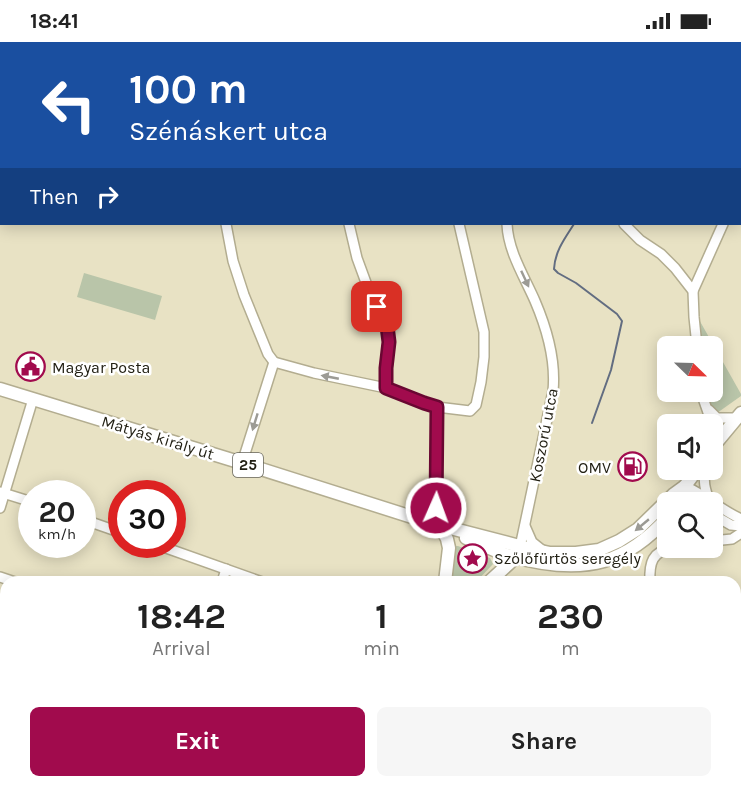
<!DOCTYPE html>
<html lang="en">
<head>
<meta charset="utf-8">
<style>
  :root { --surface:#fff; --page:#f6f6f6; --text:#222; --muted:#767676; --accent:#a10b4d }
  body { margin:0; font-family:Karla,sans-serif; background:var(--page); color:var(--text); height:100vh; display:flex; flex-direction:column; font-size:22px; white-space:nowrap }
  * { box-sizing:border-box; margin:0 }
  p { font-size:20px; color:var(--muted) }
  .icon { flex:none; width:33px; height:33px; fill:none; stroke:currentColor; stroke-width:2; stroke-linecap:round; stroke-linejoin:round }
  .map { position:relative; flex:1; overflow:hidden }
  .drawer { position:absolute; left:0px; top:534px; width:741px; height:212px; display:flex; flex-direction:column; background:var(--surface); border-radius:18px 18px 0 0; box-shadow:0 3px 15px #0003 }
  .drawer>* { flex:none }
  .banner { position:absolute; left:0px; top:0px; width:741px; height:183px; box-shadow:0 3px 15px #0003; background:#1a4fa0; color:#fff; overflow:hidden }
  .needle { width:39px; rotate:113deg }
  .buttons { position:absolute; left:657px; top:294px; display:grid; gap:12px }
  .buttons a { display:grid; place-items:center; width:66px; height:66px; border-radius:9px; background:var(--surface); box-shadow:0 3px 15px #0003; font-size:30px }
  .speed { position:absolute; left:18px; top:438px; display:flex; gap:12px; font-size:30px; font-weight:700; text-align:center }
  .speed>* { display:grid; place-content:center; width:78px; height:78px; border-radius:50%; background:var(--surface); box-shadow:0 3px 15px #0003; line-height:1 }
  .speed small { font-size:15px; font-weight:400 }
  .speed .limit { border:9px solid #d22; background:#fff; color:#111 }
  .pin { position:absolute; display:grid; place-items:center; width:51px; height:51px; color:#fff; margin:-26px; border-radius:12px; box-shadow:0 3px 9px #0006 }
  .me { position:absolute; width:66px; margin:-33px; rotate:2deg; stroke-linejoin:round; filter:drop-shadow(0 0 4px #0008) }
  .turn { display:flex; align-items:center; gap:21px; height:126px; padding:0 30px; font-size:27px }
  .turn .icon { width:78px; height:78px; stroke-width:2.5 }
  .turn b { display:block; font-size:42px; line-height:51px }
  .then { display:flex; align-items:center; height:57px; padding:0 30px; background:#0003; gap:12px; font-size:22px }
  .eta { display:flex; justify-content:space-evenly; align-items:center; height:102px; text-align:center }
  .eta b { font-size:36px; font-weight:700; line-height:42px }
  .action { display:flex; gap:12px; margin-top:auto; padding:12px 30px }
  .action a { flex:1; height:69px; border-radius:9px; background:var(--accent); color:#fff; font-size:24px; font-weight:700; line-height:69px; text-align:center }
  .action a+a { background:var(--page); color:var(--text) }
  .status { display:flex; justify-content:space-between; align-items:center; height:42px; padding:0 30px; background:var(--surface); direction:ltr }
  .status svg { height:16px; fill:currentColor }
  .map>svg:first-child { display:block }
  .green { fill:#b9c5a9 }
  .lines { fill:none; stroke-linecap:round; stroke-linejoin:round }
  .stream { stroke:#626d81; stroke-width:2 }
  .minor-casing { stroke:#b3ad90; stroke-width:12 }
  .major-casing { stroke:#b3ad90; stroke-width:15 }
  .minor { stroke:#fff; stroke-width:9 }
  .major { stroke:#fff; stroke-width:12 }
  .rail { stroke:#545140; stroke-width:2; stroke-dasharray:3 6; stroke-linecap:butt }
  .oneway { fill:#9c9b95 }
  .route-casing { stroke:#690732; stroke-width:15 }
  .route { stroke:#a10b4d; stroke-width:10 }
  .labels { text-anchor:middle; stroke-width:5; stroke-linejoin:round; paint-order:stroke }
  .shield { fill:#fff; stroke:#64635a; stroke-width:1.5 }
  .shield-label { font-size:15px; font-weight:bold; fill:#222014 }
  .poi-label { font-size:16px; fill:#222014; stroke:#fff; text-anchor:start }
  .street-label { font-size:16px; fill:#222014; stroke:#fff }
</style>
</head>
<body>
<div class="status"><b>18:41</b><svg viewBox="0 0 49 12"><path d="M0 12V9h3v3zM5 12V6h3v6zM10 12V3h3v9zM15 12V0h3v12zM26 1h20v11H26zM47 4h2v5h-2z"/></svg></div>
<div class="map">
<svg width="741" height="745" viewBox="0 0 741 745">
  <rect width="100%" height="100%" fill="#e8e2c4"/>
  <!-- green -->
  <g class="green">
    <polygon points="84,231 162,254 155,278 77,255"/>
    <polygon points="697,274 741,352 741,354 717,371 708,364 704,350 712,350 712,304 700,304"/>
    <polygon points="456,504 458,504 490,516 493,522 476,540 447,540 454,506"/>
  </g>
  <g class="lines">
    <!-- stream -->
    <g class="stream">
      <polyline points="686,2 688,0"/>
      <path d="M 574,182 C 565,196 555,209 554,227 L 558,231 L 576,241 L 617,272 L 622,279 L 611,328 L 592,381"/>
      <polyline points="4,678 6,677"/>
      <polyline points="3,745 21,740"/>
    </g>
    <defs>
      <g id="minor">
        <polyline points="192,0 197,2"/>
        <polyline points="439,0 439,2"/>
        <polyline points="37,2 38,0"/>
        <polyline points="239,2 240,0"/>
        <polyline points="330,2 330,0"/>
        <polyline points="542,2 544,0"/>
        <polyline points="625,2 627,0"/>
        <polyline points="713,2 715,0"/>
        <polyline points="740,38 741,37"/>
        <polyline points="0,82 2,83"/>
        <polyline points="0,126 2,121"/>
        <polyline points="740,152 741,150"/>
        <polyline points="226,182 233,219 244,253 268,312 274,320"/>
        <polyline points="349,182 357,216 368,246 387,284 389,300 386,325 386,346"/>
        <path d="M 507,182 C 508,209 524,234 535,259 C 547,287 556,318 553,349 L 520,505"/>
        <polyline points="624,182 640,198 661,212 675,226 693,249 694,275 697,304"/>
        <polyline points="693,249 723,182"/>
        <polyline points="274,320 314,331 386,346 424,361 437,365 470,369 476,363 481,340 484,315 484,290 459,182"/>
        <polyline points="702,350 703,356 712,382"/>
        <polyline points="709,368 717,376 736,376"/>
        <polyline points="242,421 274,320"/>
        <path d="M 705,428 C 703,439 705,447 709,458"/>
        <path d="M 685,444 C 705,453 721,468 741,477"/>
        <polyline points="685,444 696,460"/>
        <polyline points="0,450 32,460"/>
        <polyline points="0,466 33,357"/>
        <polyline points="712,472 731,483 741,484"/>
        <polyline points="82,477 122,491"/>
        <polyline points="431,481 436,466 437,365"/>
        <polyline points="525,484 532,500 542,508"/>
        <polyline points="712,499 732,497 741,491"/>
        <polyline points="155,502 262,540"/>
        <polyline points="0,535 15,540"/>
        <polyline points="222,540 226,527"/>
        <path d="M 650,540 C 649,521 652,509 673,506"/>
        <polyline points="0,673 6,671"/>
      </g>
      <g id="major">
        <polyline points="0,347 242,421 431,481 527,506 550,511 576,511 599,508 619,499 638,487 674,452 685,444"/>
        <polyline points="712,406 741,371"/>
        <polyline points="678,460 685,444 697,428"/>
        <polyline points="440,484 447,497 449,506 445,540"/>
        <path d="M 466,496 C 478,501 491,507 504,512 C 534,521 572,528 604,519 C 628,512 651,494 668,475"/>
        <polyline points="489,540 516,515 518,511"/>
        <polyline points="318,745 323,740"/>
      </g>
    </defs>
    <!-- minor casing -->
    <use href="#minor" class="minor-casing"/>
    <!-- major casing -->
    <use href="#major" class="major-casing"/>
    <!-- minor -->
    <use href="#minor" class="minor"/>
    <!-- major -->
    <use href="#major" class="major"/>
    <!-- rail -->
    <g class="rail">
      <polyline points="0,708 6,708"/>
      <polyline points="0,731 6,729"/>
    </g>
  </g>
  <!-- one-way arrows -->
  <defs><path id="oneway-solid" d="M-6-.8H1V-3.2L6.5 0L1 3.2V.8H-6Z" transform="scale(1.5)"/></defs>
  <g class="oneway">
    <use href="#oneway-solid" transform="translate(525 237) rotate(65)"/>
    <use href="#oneway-solid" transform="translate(330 335) rotate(-169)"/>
    <use href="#oneway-solid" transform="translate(255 380) rotate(107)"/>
    <use href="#oneway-solid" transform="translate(642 483) rotate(140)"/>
  </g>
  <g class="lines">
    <defs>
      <polyline id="route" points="377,265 387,284 389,300 386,326 386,346 424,361 437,365 436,466"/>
    </defs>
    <!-- route casing -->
    <use href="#route" class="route-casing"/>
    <!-- route -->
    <use href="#route" class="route"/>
  </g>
  <!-- icons -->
  <defs>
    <symbol id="civic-ring" viewBox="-11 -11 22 22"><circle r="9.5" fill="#fff" stroke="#a10b4d" stroke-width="1.5"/><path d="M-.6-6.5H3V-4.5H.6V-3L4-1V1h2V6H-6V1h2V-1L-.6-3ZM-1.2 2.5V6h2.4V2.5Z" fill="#a10b4d"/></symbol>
    <symbol id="fuel-ring" viewBox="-11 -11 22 22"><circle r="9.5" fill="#fff" stroke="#a10b4d" stroke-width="1.5"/><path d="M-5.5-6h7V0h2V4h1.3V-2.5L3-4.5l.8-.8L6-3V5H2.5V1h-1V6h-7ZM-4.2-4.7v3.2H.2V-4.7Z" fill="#a10b4d"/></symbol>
    <symbol id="sight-ring" viewBox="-11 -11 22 22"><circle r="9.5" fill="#fff" stroke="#a10b4d" stroke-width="1.5"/><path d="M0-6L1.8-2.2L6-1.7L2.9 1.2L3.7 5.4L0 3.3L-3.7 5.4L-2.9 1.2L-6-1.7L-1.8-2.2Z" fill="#a10b4d"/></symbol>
  </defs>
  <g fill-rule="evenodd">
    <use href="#civic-ring" x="14" y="308" width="33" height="33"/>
    <use href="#fuel-ring" x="616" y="408" width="33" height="33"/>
    <use href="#sight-ring" x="456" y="500" width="33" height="33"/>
  </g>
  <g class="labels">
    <!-- shield labels -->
    <rect class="shield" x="233" y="411" width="30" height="24" rx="4.5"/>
    <g class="shield-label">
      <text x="248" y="428">25</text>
    </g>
    <!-- poi labels -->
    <g class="poi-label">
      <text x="52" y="331">Magyar Posta</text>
      <text x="611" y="431" text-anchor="end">OMV</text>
      <text x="494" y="522">Szőlőfürtös seregély</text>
    </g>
    <!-- street labels -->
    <g class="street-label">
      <text transform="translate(543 393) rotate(-79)" y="6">Koszorú utca</text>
      <text transform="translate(158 395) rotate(17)" y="6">Mátyás király út</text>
    </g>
  </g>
</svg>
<div class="buttons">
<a><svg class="needle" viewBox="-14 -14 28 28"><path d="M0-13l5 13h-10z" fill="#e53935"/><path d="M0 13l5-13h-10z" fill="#767676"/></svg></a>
<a><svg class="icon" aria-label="sound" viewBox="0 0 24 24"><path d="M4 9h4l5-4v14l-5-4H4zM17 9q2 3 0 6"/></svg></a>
<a><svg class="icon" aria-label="search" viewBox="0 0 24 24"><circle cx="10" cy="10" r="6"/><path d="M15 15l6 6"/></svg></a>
</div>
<div class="speed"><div>20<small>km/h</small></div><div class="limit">30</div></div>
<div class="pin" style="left:377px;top:265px;background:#d93025"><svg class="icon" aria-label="arrive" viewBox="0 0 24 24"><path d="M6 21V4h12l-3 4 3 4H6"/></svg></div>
<svg class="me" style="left:436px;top:466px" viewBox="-20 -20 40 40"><circle r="17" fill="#a10b4d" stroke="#fff" stroke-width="3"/><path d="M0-11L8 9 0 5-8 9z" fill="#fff"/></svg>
<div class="banner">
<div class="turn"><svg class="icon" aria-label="left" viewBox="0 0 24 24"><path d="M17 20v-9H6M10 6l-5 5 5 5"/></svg><div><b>100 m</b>Szénáskert utca</div></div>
<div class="then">Then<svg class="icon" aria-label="right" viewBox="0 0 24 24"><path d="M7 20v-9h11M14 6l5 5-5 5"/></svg></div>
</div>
<section class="drawer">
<div class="eta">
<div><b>18:42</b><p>Arrival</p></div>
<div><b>1</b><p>min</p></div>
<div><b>230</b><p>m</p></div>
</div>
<div class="action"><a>Exit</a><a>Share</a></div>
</section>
</div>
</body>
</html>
